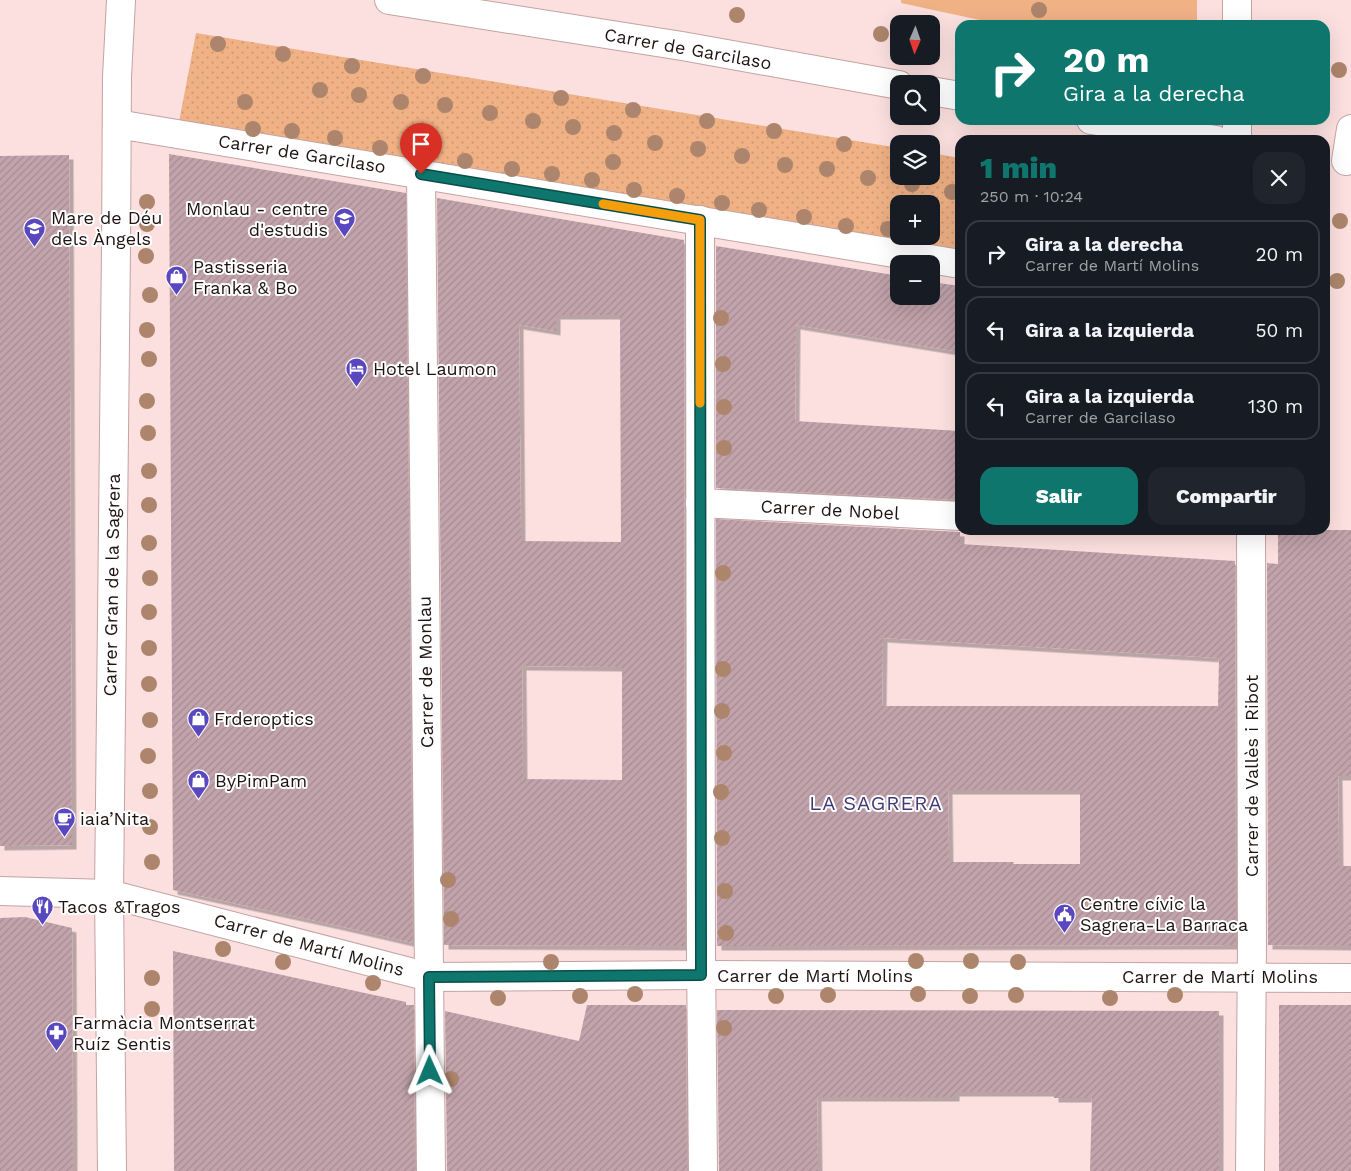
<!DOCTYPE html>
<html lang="es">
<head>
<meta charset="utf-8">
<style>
  :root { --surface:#171b24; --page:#20242c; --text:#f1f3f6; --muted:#9ea1a6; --line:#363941; --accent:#0f766e }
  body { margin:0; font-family:"Work Sans",sans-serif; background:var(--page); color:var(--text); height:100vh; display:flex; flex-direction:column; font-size:19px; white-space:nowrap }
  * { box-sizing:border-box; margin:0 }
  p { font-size:16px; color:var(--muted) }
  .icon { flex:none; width:28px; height:28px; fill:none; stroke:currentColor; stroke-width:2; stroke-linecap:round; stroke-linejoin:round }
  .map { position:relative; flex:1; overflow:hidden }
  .sheet { position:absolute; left:955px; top:135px; width:375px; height:400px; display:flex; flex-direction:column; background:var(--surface); border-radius:15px; box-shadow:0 5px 20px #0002 }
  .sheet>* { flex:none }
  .banner { position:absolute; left:955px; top:20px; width:375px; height:105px; border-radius:15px; box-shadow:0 5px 20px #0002; background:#0f766e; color:#fff; overflow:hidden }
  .needle { width:32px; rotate:182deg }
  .controls { position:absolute; left:890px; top:15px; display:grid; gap:10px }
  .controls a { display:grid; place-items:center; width:50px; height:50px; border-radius:10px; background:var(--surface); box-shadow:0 5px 20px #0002; font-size:25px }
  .pin { position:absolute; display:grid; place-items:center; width:42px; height:42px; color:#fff; margin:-51px -21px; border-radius:50% 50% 50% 0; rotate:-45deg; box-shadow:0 0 5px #0007 }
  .pin .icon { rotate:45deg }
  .me { position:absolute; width:55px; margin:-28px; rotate:359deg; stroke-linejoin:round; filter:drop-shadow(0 0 4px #0008) }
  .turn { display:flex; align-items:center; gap:18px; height:105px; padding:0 25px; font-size:22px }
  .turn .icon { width:65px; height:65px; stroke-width:2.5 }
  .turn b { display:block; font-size:35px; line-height:42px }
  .round { display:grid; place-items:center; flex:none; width:52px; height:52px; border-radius:15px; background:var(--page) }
  .head { display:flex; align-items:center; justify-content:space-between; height:85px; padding:0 25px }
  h1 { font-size:30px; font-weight:800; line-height:38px; color:var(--accent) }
  .primary-button { display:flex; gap:10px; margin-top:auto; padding:10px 25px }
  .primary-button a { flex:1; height:58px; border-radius:15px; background:var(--accent); color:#fff; font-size:20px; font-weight:800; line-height:58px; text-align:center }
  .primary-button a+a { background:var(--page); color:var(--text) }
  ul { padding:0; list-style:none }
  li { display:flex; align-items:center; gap:15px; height:68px; margin:0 10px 8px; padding:0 15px; border:2px solid var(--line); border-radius:15px }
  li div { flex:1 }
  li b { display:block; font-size:19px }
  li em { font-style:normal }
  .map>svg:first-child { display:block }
  .grass { fill:url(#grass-dots); fill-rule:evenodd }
  .green { fill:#f0b185 }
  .building { fill:url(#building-hatch); fill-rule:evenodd; filter:url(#shadow) }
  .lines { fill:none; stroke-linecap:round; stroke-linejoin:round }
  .minor-casing { stroke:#c3a3a3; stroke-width:30 }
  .minor { stroke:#fff; stroke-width:28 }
  .tree { fill:#ad856c }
  .route-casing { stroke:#0a4d48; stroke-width:12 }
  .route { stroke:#0f766e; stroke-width:9 }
  .slow { stroke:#f59e0b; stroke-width:9 }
  .labels { text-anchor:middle; stroke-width:4; stroke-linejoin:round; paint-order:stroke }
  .street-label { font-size:18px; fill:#1f1313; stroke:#fff }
  .poi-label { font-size:18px; fill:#1f1313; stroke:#fff; text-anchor:start }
  .quarter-label { font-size:20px; letter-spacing:1px; fill:#3f3a77; stroke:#fff }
</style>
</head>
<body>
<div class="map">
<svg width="1351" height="1171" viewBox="0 0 1351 1171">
  <defs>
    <pattern id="grass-dots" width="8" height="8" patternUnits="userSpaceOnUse" patternTransform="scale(1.25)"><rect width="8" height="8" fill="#f0b185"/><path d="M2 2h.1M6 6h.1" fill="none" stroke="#cd9772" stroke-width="1.8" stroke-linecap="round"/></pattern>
    <pattern id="building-hatch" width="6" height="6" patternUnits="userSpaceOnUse" patternTransform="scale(1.25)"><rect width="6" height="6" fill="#c2a3ac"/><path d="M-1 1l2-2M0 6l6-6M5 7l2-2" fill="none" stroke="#a68b93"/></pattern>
    <filter id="shadow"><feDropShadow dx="4.5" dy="4.5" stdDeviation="0" flood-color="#0004"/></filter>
  </defs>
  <rect width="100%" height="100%" fill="#fbe0df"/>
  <!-- grass -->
  <path class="grass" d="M 196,33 L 899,148 L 899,176 L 931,176 L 931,153 L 960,158 L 960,254 L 179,122 ZM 899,204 L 931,204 L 931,236 L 899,236 Z"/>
  <!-- green -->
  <polygon class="green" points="901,0 1197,0 1197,25 1003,25 901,3"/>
  <!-- building -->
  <g class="building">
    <polygon points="169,154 406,193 413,943 335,925 173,890"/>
    <polygon points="69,155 72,845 0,846 0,156"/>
    <path d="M 437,198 L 684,240 L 685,946 L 444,945 ZM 556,315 L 620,315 L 621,542 L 521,541 L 519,325 L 556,331 ZM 522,666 L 622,667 L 622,780 L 523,779 Z"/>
    <polygon points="716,246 899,276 899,296 931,296 931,282 960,286 960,352 796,325 795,421 960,431 960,500 716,488"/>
    <path d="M 716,519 L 960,532 L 960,544 L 1235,561 L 1236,945 L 717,946 ZM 883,638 L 1219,658 L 1218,706 L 882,706 ZM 948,790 L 1080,790 L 1080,864 L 1013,864 L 1014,862 L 949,862 Z"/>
    <polygon points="1278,530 1351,530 1351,776 1338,776 1339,866 1351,866 1351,946 1268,945 1267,563 1278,564"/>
    <polygon points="25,917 72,928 73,1171 0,1171 0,918"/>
    <polygon points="173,951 406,1002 406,1005 414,1005 415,1171 174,1171"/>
    <polygon points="587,1005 686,1005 687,1171 447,1171 445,1011 579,1041"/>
    <rect x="1279" y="1005" width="72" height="166"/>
    <polygon points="717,1010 1219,1011 1219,1171 1090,1171 1092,1098 1054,1098 1054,1092 955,1092 955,1097 817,1097 818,1171 719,1171"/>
  </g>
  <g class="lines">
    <defs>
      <g id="minor">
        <polyline points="389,0 682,46 899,85"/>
        <polyline points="1237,25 1237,0"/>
        <polyline points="931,91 960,96"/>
        <polyline points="1091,120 1216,140"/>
        <polyline points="117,124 960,264"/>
        <polyline points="1237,140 1237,120"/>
        <polyline points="1346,161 1351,129"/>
        <polyline points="421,174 431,1171"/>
        <polyline points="700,220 701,954 703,1171"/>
        <polyline points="700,503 960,516"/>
        <polyline points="0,891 109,894 429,977 701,975 1351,978"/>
        <polyline points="112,1171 109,894 116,248 117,77 121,0"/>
        <polyline points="1250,1171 1252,946 1251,530"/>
      </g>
    </defs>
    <!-- minor casing -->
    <use href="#minor" class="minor-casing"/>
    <!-- minor -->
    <use href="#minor" class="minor"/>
  </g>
  <!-- trees -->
  <g class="tree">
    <circle cx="1039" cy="10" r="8"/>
    <circle cx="737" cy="15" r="8"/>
    <circle cx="881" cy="34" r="8"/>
    <circle cx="218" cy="44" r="8"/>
    <circle cx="283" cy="54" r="8"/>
    <circle cx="352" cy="66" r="8"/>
    <circle cx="1339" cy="70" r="8"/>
    <circle cx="423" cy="76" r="8"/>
    <circle cx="320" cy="90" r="8"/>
    <circle cx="359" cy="95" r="8"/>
    <circle cx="561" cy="98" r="8"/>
    <circle cx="245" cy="102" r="8"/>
    <circle cx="401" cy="102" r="8"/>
    <circle cx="445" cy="105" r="8"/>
    <circle cx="633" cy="110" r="8"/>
    <circle cx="490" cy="113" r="8"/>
    <circle cx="533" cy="121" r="8"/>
    <circle cx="707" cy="121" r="8"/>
    <circle cx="573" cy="127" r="8"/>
    <circle cx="253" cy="129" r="8"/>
    <circle cx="292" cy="131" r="8"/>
    <circle cx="774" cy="131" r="8"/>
    <circle cx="614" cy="133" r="8"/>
    <circle cx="335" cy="138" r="8"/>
    <circle cx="655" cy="143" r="8"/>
    <circle cx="844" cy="144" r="8"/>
    <circle cx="380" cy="148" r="8"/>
    <circle cx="698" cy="149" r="8"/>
    <circle cx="427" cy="152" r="8"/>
    <circle cx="742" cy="156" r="8"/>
    <circle cx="465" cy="161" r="8"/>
    <circle cx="613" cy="162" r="8"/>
    <circle cx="785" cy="165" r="8"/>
    <circle cx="512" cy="169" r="8"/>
    <circle cx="827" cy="169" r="8"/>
    <circle cx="552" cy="174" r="8"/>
    <circle cx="868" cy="178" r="8"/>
    <circle cx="592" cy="180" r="8"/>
    <circle cx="912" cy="184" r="8"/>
    <circle cx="634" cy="190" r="8"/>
    <circle cx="952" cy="192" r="8"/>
    <circle cx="677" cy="196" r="8"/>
    <circle cx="147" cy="202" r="8"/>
    <circle cx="722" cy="203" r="8"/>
    <circle cx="759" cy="210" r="8"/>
    <circle cx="804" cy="217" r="8"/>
    <circle cx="1340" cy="221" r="8"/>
    <circle cx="147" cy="224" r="8"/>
    <circle cx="846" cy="226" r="8"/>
    <circle cx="888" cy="229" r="8"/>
    <circle cx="146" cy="256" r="8"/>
    <circle cx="1337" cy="281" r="8"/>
    <circle cx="150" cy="295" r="8"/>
    <circle cx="721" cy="318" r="8"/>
    <circle cx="147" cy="330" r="8"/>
    <circle cx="149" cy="359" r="8"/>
    <circle cx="723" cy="364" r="8"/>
    <circle cx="147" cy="401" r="8"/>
    <circle cx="724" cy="407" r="8"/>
    <circle cx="148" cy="433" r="8"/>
    <circle cx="724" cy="448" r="8"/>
    <circle cx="149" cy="471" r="8"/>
    <circle cx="149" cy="505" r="8"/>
    <circle cx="149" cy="543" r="8"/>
    <circle cx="723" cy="573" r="8"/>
    <circle cx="150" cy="578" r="8"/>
    <circle cx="149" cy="612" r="8"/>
    <circle cx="149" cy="648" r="8"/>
    <circle cx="723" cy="669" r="8"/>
    <circle cx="149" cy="684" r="8"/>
    <circle cx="722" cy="711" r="8"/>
    <circle cx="150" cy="720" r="8"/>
    <circle cx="724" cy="753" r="8"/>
    <circle cx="148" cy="756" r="8"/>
    <circle cx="150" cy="791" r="8"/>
    <circle cx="721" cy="792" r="8"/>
    <circle cx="150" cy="827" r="8"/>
    <circle cx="722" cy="838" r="8"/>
    <circle cx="152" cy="862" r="8"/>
    <circle cx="448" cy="880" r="8"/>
    <circle cx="725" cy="891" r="8"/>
    <circle cx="451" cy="919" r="8"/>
    <circle cx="726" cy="933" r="8"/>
    <circle cx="223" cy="949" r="8"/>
    <circle cx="916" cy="961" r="8"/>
    <circle cx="971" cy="961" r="8"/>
    <circle cx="283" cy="962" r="8"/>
    <circle cx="551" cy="962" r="8"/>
    <circle cx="1018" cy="962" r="8"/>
    <circle cx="152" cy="978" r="8"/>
    <circle cx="373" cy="983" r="8"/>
    <circle cx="635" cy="994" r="8"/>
    <circle cx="918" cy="994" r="8"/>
    <circle cx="828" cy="995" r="8"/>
    <circle cx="1016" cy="995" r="8"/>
    <circle cx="1175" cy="995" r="8"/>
    <circle cx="580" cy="996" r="8"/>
    <circle cx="776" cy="996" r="8"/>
    <circle cx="970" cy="996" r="8"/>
    <circle cx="498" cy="998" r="8"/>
    <circle cx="1110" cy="998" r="8"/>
    <circle cx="152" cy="1009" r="8"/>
    <circle cx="724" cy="1028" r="8"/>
    <circle cx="451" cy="1079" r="8"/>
  </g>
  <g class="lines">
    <defs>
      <polyline id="route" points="421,174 700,220 701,975 429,977 430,1071"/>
    </defs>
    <!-- route casing -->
    <use href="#route" class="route-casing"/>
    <!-- route -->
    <use href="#route" class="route"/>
    <!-- slow -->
    <polyline class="slow" points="603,204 700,220 700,403"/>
  </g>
  <!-- icons -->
  <defs>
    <symbol id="school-pin" viewBox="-11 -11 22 30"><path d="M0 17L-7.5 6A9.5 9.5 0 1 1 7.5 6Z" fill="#5947bf" stroke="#fff"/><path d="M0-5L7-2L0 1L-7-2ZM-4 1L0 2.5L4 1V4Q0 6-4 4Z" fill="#fff"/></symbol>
    <symbol id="shop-pin" viewBox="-11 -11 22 30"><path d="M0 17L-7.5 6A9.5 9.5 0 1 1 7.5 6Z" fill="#5947bf" stroke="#fff"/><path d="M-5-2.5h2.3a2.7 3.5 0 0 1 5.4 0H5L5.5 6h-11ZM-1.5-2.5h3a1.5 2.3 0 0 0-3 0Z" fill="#fff"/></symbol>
    <symbol id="hotel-pin" viewBox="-11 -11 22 30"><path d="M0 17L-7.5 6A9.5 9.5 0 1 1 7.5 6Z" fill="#5947bf" stroke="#fff"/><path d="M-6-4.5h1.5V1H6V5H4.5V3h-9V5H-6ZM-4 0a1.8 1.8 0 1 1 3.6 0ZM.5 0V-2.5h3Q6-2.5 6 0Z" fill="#fff"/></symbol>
    <symbol id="cafe-pin" viewBox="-11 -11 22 30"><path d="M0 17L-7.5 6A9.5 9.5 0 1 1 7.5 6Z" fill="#5947bf" stroke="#fff"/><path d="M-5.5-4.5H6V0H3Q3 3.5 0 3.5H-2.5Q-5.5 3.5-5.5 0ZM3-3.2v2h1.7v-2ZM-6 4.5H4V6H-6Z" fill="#fff"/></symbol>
    <symbol id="restaurant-pin" viewBox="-11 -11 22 30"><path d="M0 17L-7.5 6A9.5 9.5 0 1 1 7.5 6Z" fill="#5947bf" stroke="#fff"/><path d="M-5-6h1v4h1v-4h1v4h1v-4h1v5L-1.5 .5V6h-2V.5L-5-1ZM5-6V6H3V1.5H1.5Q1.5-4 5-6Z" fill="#fff"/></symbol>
    <symbol id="civic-pin" viewBox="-11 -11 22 30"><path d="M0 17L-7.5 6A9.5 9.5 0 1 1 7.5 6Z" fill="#5947bf" stroke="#fff"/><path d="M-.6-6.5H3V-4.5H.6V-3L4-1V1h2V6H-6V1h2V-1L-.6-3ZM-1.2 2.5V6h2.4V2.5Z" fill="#fff"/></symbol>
    <symbol id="pharmacy-pin" viewBox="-11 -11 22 30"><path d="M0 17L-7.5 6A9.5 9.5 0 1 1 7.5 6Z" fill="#5947bf" stroke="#fff"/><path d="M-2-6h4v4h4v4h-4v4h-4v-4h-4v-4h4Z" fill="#fff"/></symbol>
  </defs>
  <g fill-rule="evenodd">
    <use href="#school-pin" x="332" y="206" width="25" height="34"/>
    <use href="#school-pin" x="22" y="216" width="25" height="34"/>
    <use href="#shop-pin" x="164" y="264" width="25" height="34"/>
    <use href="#hotel-pin" x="344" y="356" width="25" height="34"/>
    <use href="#shop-pin" x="186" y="706" width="25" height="34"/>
    <use href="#shop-pin" x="186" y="768" width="25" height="34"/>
    <use href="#cafe-pin" x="52" y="806" width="25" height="34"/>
    <use href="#restaurant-pin" x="30" y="894" width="25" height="34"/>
    <use href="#civic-pin" x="1052" y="902" width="25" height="34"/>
    <use href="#pharmacy-pin" x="44" y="1020" width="25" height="34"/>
  </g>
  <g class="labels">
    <!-- street labels -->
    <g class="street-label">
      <text transform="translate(688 49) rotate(10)" y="6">Carrer de Garcilaso</text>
      <text transform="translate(302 154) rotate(9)" y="6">Carrer de Garcilaso</text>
      <text transform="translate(830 510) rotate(3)" y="6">Carrer de Nobel</text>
      <text transform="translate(112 585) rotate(-89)" y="6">Carrer Gran de la Sagrera</text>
      <text transform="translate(426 672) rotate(-91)" y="6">Carrer de Monlau</text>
      <text transform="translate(1252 776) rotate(-90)" y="6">Carrer de Vallès i Ribot</text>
      <text transform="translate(309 945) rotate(15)" y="6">Carrer de Martí Molins</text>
      <text x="815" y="982">Carrer de Martí Molins</text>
      <text x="1220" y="983">Carrer de Martí Molins</text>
    </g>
    <!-- poi labels -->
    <g class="poi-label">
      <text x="328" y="215" text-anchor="end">Monlau - centre<tspan x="328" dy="21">d'estudis</tspan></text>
      <text x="51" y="224">Mare de Déu<tspan x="51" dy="21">dels Àngels</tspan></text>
      <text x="193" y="273">Pastisseria<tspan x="193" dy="21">Franka &amp; Bo</tspan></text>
      <text x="373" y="375">Hotel Laumon</text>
      <text x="214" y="725">Frderoptics</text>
      <text x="215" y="787">ByPimPam</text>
      <text x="80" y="825">iaia’Nita</text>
      <text x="1080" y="910">Centre cívic la<tspan x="1080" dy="21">Sagrera-La Barraca</tspan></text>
      <text x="58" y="913">Tacos &amp;Tragos</text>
      <text x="73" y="1029">Farmàcia Montserrat<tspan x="73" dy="21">Ruíz Sentis</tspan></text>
    </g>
    <!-- quarter labels -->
    <g class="quarter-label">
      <text x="876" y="810">LA SAGRERA</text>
    </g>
  </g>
</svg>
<div class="controls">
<a><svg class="needle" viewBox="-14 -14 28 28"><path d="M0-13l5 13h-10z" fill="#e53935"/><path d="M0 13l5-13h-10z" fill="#9ea1a6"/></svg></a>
<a><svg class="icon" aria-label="search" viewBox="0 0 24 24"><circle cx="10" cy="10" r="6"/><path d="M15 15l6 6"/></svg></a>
<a><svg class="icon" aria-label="layers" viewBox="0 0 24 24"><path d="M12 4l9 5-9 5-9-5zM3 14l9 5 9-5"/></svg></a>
<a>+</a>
<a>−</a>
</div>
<div class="pin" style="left:421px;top:174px;background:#d93025"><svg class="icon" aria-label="arrive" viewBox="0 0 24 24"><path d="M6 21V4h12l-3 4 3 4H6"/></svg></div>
<svg class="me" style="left:430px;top:1071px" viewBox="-20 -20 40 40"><path d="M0-17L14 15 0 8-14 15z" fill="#0f766e" stroke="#fff" stroke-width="4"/></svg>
<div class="banner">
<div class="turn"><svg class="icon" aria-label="right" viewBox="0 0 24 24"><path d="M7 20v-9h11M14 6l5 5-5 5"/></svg><div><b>20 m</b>Gira a la derecha</div></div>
</div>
<section class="sheet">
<div class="head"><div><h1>1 min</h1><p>250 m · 10:24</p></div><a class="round"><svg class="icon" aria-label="close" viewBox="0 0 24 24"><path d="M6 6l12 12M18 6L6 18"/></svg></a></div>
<ul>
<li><svg class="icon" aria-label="right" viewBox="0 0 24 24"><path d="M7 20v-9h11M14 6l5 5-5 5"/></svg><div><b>Gira a la derecha</b><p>Carrer de Martí Molins</p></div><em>20 m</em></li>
<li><svg class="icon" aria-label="left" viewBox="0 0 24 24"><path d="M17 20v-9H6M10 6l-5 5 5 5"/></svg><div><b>Gira a la izquierda</b></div><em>50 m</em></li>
<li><svg class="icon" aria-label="left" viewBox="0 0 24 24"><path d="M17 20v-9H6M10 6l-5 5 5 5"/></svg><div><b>Gira a la izquierda</b><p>Carrer de Garcilaso</p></div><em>130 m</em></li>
</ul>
<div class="primary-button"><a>Salir</a><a>Compartir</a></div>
</section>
</div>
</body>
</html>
